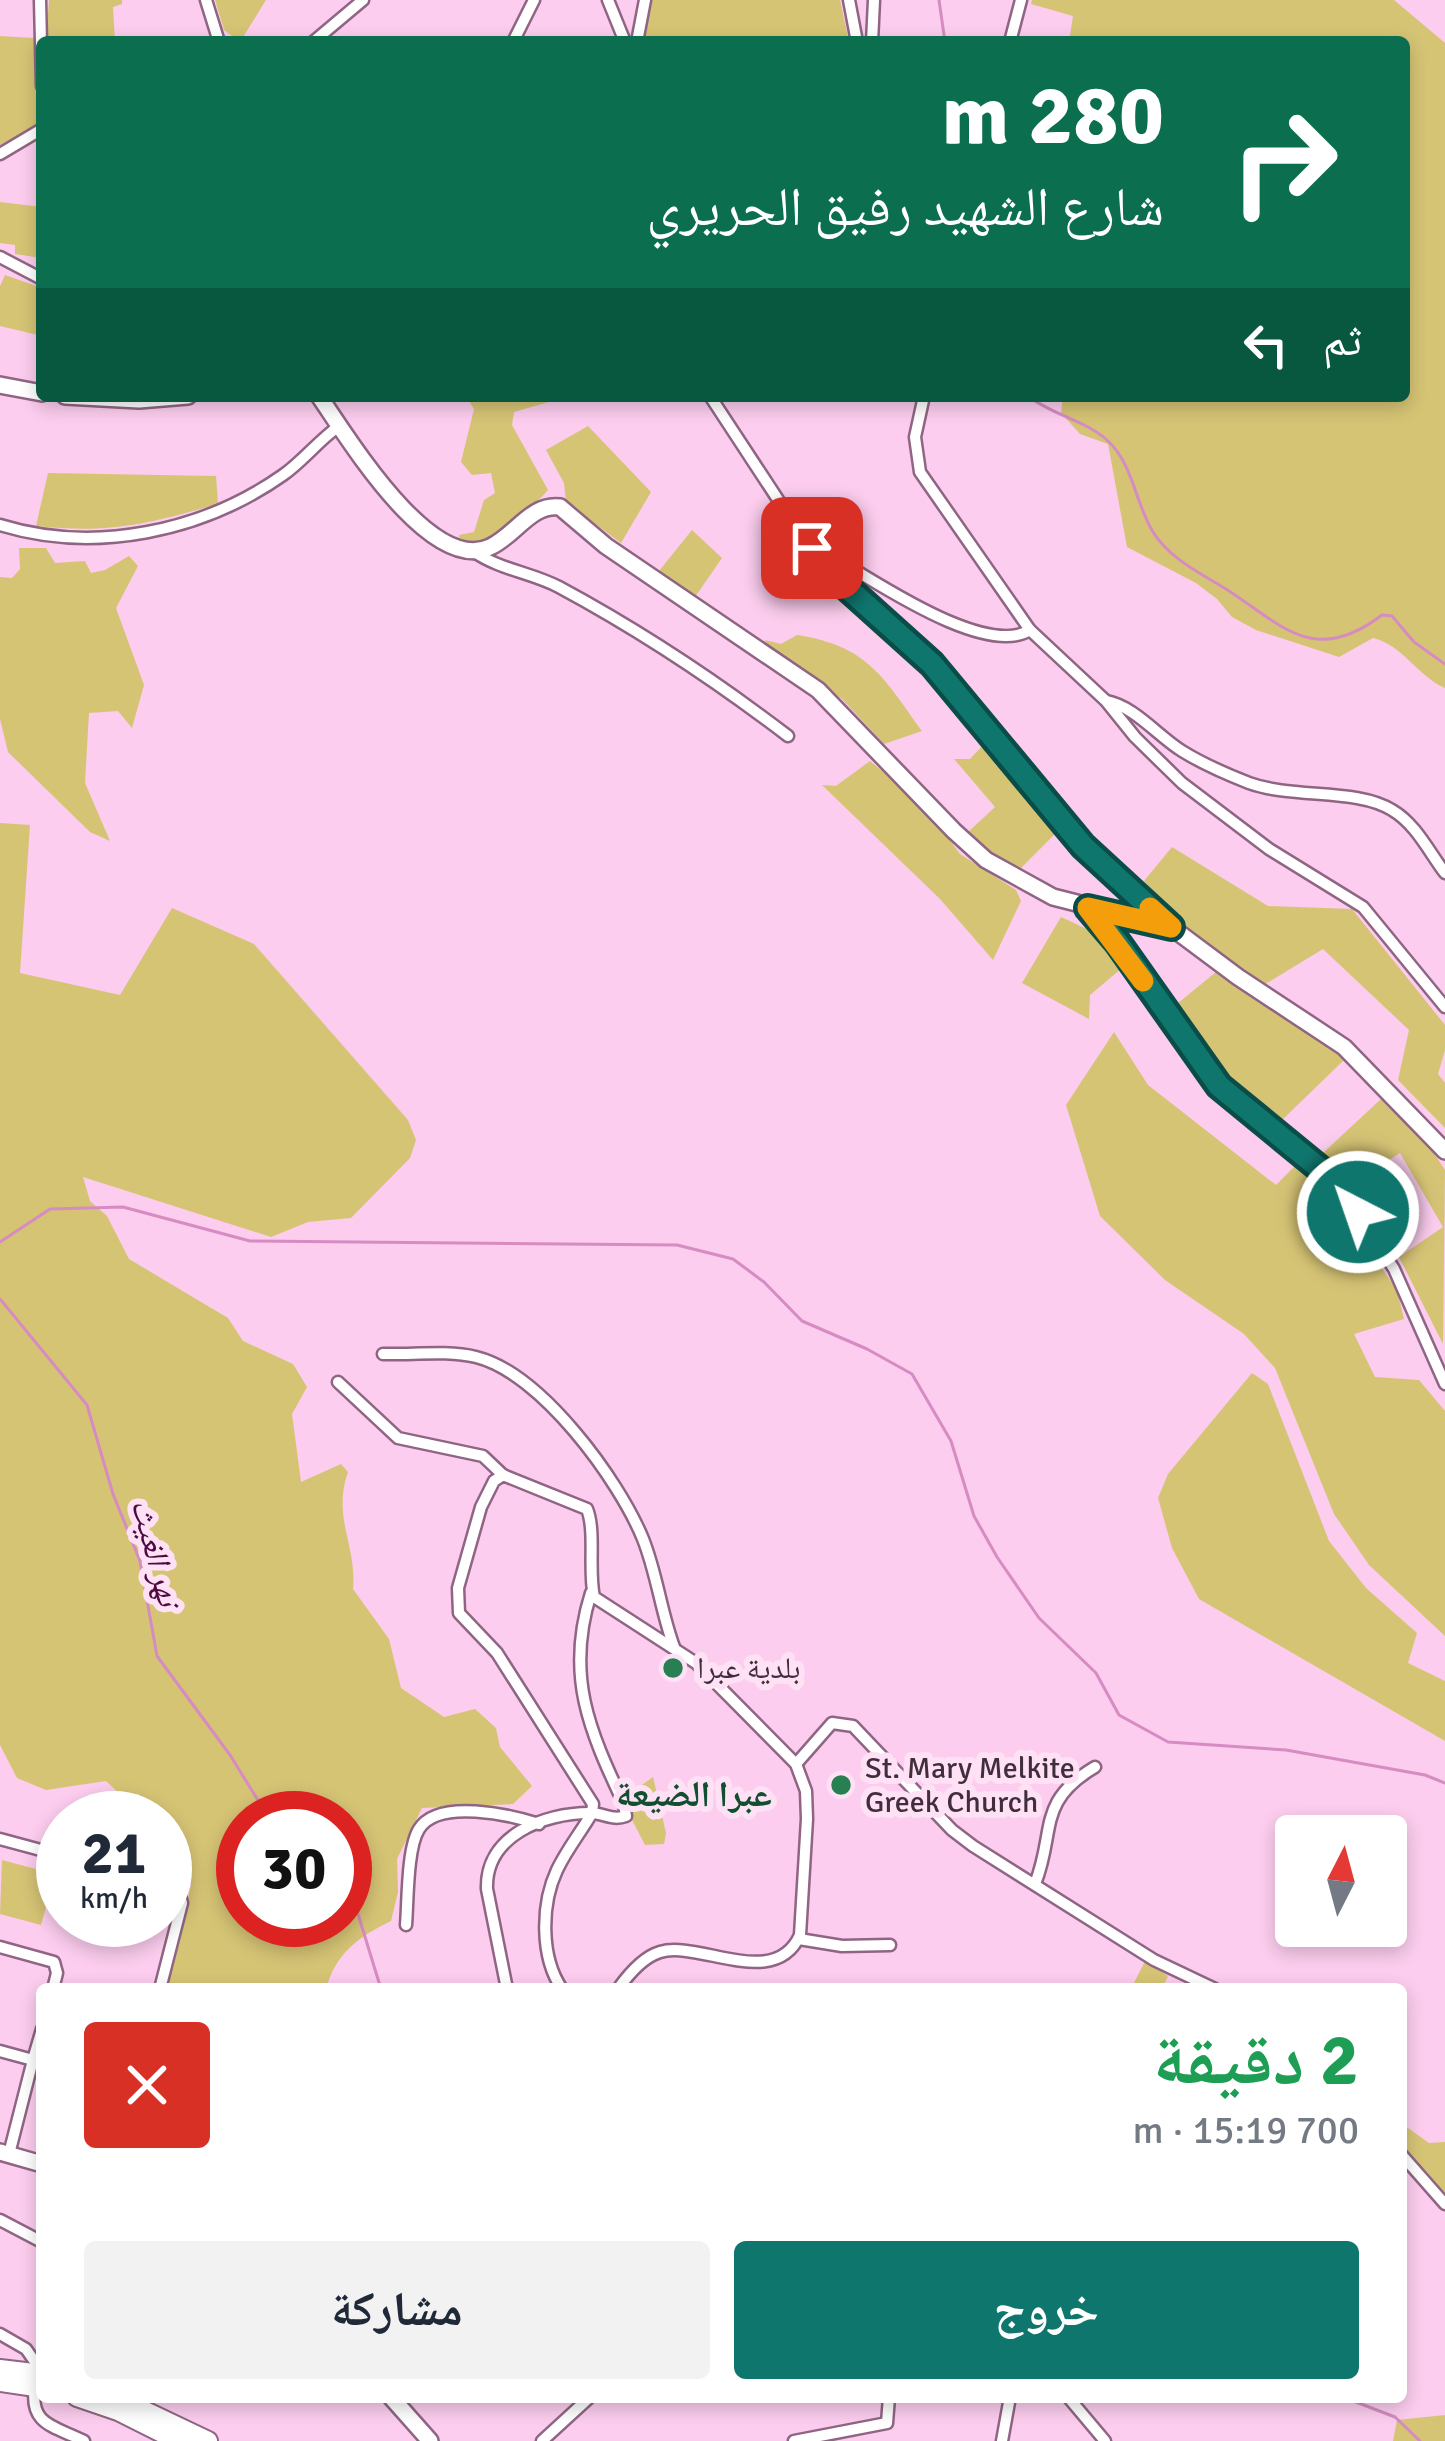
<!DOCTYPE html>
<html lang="ar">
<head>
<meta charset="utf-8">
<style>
  :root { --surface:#fff; --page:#f2f2f3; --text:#1f2937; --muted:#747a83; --accent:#0f766e }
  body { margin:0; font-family:Signika,"Noto Naskh Arabic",sans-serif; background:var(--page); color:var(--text); direction:rtl; height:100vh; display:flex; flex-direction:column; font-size:45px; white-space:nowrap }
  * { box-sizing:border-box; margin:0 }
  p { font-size:39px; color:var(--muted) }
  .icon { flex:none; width:66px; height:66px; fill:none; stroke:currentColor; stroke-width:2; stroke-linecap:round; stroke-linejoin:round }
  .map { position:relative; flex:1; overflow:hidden; direction:ltr }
  .panel { position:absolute; left:36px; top:1983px; width:1371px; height:420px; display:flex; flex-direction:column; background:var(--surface); border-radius:12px; box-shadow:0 6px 18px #0003; direction:rtl }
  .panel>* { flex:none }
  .guide { position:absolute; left:36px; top:36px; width:1374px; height:366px; border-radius:12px; box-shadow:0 6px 18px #0003; direction:rtl; background:#0b6e4f; color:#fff; overflow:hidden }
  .needle { width:78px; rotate:6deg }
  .controls { position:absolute; left:1275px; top:1815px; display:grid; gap:24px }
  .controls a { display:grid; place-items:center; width:132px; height:132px; border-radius:12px; background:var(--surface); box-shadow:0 6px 18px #0003; font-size:60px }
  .speed { position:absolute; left:36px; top:1791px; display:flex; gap:24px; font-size:60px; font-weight:700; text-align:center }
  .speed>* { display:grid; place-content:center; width:156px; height:156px; border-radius:50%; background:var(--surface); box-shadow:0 6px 18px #0003; line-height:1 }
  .speed small { font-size:30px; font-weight:400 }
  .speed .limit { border:18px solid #d22; background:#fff; color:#111 }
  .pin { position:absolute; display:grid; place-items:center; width:102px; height:102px; color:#fff; margin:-51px; border-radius:24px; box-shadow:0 6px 18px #0006 }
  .me { position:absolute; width:132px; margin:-66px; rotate:319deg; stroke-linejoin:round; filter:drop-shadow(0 0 9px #0008) }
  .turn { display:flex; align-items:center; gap:42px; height:252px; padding:0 48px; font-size:54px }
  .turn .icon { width:156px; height:156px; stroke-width:2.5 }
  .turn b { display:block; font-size:84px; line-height:102px }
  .then { display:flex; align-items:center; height:114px; padding:0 48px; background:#0003; gap:24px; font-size:45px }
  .round { display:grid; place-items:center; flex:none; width:126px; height:126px; border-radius:12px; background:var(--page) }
  .overview { display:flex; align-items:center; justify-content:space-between; height:204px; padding:0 48px }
  h1 { font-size:72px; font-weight:800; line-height:90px; color:#1e9e55 }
  .action { display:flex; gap:24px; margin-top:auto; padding:24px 48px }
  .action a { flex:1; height:138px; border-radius:12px; background:var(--accent); color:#fff; font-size:48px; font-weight:800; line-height:138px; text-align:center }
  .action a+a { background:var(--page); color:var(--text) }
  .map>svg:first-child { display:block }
  .green { fill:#d6c475; fill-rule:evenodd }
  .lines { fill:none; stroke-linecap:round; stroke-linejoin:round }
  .stream { stroke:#d68bc2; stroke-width:3 }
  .street-casing { stroke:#8f6583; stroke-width:15 }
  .secondary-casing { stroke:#8f6583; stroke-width:20 }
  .primary-casing { stroke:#8f6583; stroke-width:22 }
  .street { stroke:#fff; stroke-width:10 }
  .secondary { stroke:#fff; stroke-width:15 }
  .primary { stroke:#fff; stroke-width:18 }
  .route-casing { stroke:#0a4d48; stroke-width:30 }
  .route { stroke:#0f766e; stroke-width:21 }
  .slow { stroke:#f59e0b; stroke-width:21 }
  .poi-dot { fill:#287f52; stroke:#fee1f5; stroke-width:4.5 }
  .labels { text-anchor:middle; stroke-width:12; stroke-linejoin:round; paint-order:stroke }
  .poi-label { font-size:30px; fill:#412e3c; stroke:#fee1f5; text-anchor:start }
  .water-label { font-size:33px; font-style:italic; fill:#4e0b42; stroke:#fee1f5 }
  .quarter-label { font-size:36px; font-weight:bold; fill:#124f30; stroke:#fee1f5 }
</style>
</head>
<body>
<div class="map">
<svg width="1445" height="2441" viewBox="0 0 1445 2441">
  <rect width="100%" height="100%" fill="#fccdee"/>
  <!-- green -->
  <g class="green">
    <polygon points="49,0 122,0 122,4 113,7 115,42 46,42"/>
    <polygon points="215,0 266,0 240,42 224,30"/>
    <polygon points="650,0 840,0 849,42 643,42"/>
    <path d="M 1032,0 L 1394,0 L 1445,43 L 1445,688 C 1417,676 1403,645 1373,638 L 1339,657 L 1256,630 L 1232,617 L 1217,599 L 1196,583 L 1127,547 L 1108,444 L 1080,434 L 1061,413 L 1063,396 L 1404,396 L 1404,42 L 1069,42 L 1073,16 L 1031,4 Z"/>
    <polygon points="0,36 34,38 40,124 0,145"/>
    <polygon points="0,202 42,207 41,258 15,254 15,245 0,243"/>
    <polygon points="5,275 42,288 42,336 0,326 0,286"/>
    <path d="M 461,396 L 563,398 L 514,412 L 512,425 L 548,490 C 526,514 494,552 460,540 L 459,535 L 474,532 L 484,500 L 495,493 L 491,473 L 472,475 L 461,462 L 474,409 L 468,399 Z"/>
    <polygon points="588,426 651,492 621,543 566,502 564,483 546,450"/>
    <path d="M 48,473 L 216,476 L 218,504 C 148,524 109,534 36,526 Z"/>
    <polygon points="692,530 722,558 695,597 659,571"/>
    <polygon points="19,548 46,548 55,563 85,561 91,573 105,570 129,556 138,566 116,608 144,685 132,728 118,711 89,713 85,783 110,841 90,832 8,752 0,719 0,577 12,578 20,569"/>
    <path d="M 797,635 C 868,646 883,677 922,731 L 884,744 L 842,699 L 766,646 L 765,640 L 781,644 Z"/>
    <polygon points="984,744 1062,827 1018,871 966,834 995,807 954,759 970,759"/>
    <polygon points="870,761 922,803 960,854 1016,890 1021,901 993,960 940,899 822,785 836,786"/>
    <path d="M 0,823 L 30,825 L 20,973 L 120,995 L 172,908 L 254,944 L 408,1120 L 416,1140 L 410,1158 L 351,1218 L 308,1222 L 271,1237 L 83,1177 L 90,1201 L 107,1216 L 129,1259 L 228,1318 L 243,1341 L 293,1364 L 307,1387 L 292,1414 L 301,1482 L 341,1464 L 348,1472 C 332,1518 357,1545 353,1589 L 389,1639 L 401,1688 L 444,1717 L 475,1709 L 496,1728 L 500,1747 L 532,1786 L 513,1804 L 422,1808 L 397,1859 L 398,1892 L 391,1921 C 358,1937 336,1953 326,1989 L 165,1989 L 191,1886 L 179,1851 L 165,1838 L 165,1818 L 145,1818 L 106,1781 L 46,1790 L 17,1778 L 0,1745 ZM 243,1818 L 345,1818 L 345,1920 L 243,1920 Z"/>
    <polygon points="1172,847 1268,906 1352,909 1445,1025 1445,1050 1438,1074 1445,1083 1445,1128 1398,1080 1409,1030 1323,949 1262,986 1193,934 1144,881"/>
    <path d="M 1061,917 C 1087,929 1114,939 1122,968 L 1090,995 L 1089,1019 L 1022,983 Z"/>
    <polygon points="1216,972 1321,1037 1345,1059 1280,1122 1209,1061 1172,1008"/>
    <polygon points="1114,1032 1148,1085 1276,1185 1297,1164 1316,1173 1397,1290 1404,1319 1354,1334 1375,1377 1419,1380 1445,1411 1445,1636 1369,1565 1334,1514 1275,1368 1244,1334 1165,1280 1100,1216 1066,1105"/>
    <polygon points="1382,1098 1425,1140 1445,1170 1443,1344 1399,1257 1443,1227 1400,1153 1353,1183 1323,1153"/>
    <polygon points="1252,1373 1268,1384 1329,1541 1366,1588 1417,1633 1408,1663 1445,1681 1445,1741 1199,1599 1172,1548 1158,1498 1168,1474"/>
    <polygon points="653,1777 666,1833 664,1844 645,1845 631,1818 628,1795"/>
    <polygon points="2,1860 55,1874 41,1925 0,1914"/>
    <polygon points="1145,1961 1168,1976 1162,1989 1131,1989"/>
    <polygon points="1401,2123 1429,2143 1445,2142 1445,2197 1401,2146"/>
    <polygon points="1445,2415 1445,2441 1393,2441 1397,2420"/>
  </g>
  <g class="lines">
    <!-- stream -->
    <g class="stream">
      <polyline points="939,0 945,42"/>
      <path d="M 1028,396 C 1052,415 1087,421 1108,441 C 1133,464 1136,505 1153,532 C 1170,559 1200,573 1226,589 C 1282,625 1314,667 1382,615 L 1392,616 L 1414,642 L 1445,664"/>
      <polyline points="0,1242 50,1209 123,1207 250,1241 677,1245 733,1259 764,1282 802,1321 867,1349 912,1374 951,1441 974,1516 997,1557 1039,1618 1096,1673 1119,1715 1168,1742 1286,1750 1425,1775 1445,1783"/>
      <polyline points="0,1299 87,1405 113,1494 140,1561 157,1656 230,1755 269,1818"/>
      <polyline points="345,1901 358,1914 381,1989"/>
      <polyline points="1343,2397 1395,2417 1420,2441"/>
    </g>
    <defs>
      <g id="street">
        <polyline points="40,0 42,86"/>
        <polyline points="206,0 219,42"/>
        <polyline points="608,0 625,42"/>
        <polyline points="849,0 857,42"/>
        <polyline points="313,42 363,0"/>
        <polyline points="513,42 534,0"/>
        <polyline points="637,42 645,0"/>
        <polyline points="872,42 874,0"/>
        <polyline points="1010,42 1021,0"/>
        <polyline points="0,154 42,129"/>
        <polyline points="0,257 42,279"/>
        <polyline points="710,396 794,524 839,574"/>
        <polyline points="924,396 915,437 920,472 1030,630 1106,701 1135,737 1182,783 1269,849 1363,907 1445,1007"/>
        <path d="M 0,525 C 94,554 202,532 283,475 C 303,461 318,441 339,426"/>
        <path d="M 473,551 C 500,570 530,572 559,587 C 639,630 716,681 788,736"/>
        <path d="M 1030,630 C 989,656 890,591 853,569 L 845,568 L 839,574 L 843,584 L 932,665 L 1083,846 L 1168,925"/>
        <path d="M 1106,701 C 1134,706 1158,736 1182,751 C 1203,764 1226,774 1249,783 C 1293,799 1357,788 1392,810 C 1416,824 1429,852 1445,873"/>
        <polyline points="1088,908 1118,943 1219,1086 1341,1186 1394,1269 1445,1384"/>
        <path d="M 383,1354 C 412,1355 447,1350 476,1357 C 541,1373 619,1480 643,1539 C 657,1574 661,1612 674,1647"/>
        <polyline points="338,1382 398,1438 483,1456 503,1475"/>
        <polyline points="796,1764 832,1723 853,1726 952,1830 973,1846 1154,1960 1215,1989"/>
        <polyline points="0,1839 63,1856"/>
        <path d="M 1035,1884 C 1056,1831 1036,1802 1095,1767"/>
        <path d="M 406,1925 C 408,1900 407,1848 419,1829 C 438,1798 511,1815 539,1824"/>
        <polyline points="799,1939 842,1946 890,1945"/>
        <polyline points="0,1947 54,1962 57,1973 53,1989"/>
        <polyline points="160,1989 182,1903 179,1893 165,1885"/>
        <path d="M 507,1989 L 487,1889 C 485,1836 543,1813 590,1813 C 604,1813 612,1821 626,1816 L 624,1804 C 589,1730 565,1675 591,1593"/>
        <path d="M 562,1989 C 540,1957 541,1904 557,1870 C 567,1849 581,1832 592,1813 L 593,1804 L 497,1653 L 459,1613 L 458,1588 L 481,1507 L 494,1481 L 503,1475 L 587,1509 C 596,1531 588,1571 594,1597 L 696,1663 L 796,1764 L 806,1791 L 807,1819 L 800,1935 C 775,1991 699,1940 660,1952 C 643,1957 628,1975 618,1989"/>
        <polyline points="0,2051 33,2060 9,2154"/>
        <polyline points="33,2060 42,2029"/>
        <polyline points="1401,2154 1445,2204"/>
        <polyline points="0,2220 42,2242"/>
        <polyline points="0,2334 26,2349 42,2372"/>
        <path d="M 35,2387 C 29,2425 54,2426 84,2441"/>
        <polyline points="1068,2397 1105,2441"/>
        <polyline points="542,2441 590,2397"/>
        <polyline points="794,2441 887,2423 889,2397"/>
        <polyline points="1002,2441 1010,2397"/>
      </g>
      <g id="secondary">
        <polyline points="0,385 42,393"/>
        <polyline points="65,396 139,400 188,396"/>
        <path d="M 319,396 C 347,436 430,575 490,547 C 515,536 531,503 560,507 L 606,546 L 818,690 L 954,831 L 986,860 L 1053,897 L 1171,927 L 1238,977 L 1344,1047 L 1445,1151"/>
        <polyline points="0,2152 42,2164"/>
        <polyline points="391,2397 430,2441"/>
      </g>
      <g id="primary">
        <polyline points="0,2369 42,2374"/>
        <polyline points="0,2382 42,2388"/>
        <polyline points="77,2397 118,2411 178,2441"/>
        <polyline points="126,2402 208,2441"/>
      </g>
    </defs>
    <!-- street casing -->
    <use href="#street" class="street-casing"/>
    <!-- secondary casing -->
    <use href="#secondary" class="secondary-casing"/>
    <!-- primary casing -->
    <use href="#primary" class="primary-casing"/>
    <!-- street -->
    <use href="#street" class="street"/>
    <!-- secondary -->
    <use href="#secondary" class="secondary"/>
    <!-- primary -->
    <use href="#primary" class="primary"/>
  </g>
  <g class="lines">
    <defs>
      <polyline id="route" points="812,548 838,574 843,584 932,664 1083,846 1171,927 1088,908 1118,943 1219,1086 1341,1186 1358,1212"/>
    </defs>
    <!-- route casing -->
    <use href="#route" class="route-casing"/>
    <!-- route -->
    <use href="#route" class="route"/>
    <!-- slow -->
    <polyline class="slow" points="1143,981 1088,908 1171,927 1150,908"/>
  </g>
  <!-- markers -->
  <g class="poi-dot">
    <circle cx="673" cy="1668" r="12"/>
    <circle cx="841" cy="1785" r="12"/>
  </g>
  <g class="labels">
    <!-- poi labels -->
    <g class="poi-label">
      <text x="697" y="1678">بلدية عبرا</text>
      <text x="865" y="1778">St. Mary Melkite<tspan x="865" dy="34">Greek Church</tspan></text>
    </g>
    <!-- water labels -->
    <g class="water-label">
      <text transform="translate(157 1552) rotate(75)" y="12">نهر الغيث</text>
    </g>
    <!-- quarter labels -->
    <g class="quarter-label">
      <text x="694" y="1806">عبرا الضيعة</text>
    </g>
  </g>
</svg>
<div class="controls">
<a><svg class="needle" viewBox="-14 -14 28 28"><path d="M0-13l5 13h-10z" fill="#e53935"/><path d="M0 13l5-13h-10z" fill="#747a83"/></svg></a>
</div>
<div class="speed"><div>21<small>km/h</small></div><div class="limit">30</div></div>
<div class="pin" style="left:812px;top:548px;background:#d93025"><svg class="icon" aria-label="arrive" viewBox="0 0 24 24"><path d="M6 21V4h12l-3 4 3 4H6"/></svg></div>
<svg class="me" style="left:1358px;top:1212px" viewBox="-20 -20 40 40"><circle r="17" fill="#0f766e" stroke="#fff" stroke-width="3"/><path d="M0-11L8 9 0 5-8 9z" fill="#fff"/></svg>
<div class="guide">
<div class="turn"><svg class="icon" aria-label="right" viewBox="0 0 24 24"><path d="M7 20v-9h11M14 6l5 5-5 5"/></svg><div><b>280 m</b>شارع الشهيد رفيق الحريري</div></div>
<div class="then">ثم<svg class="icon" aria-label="left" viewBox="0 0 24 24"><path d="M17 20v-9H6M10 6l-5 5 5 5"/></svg></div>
</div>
<section class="panel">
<div class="overview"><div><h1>2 دقيقة</h1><p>700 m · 15:19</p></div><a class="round" style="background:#d93025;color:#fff"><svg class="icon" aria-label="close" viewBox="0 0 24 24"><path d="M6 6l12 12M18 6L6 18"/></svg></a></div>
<div class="action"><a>خروج</a><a>مشاركة</a></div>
</section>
</div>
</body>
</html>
